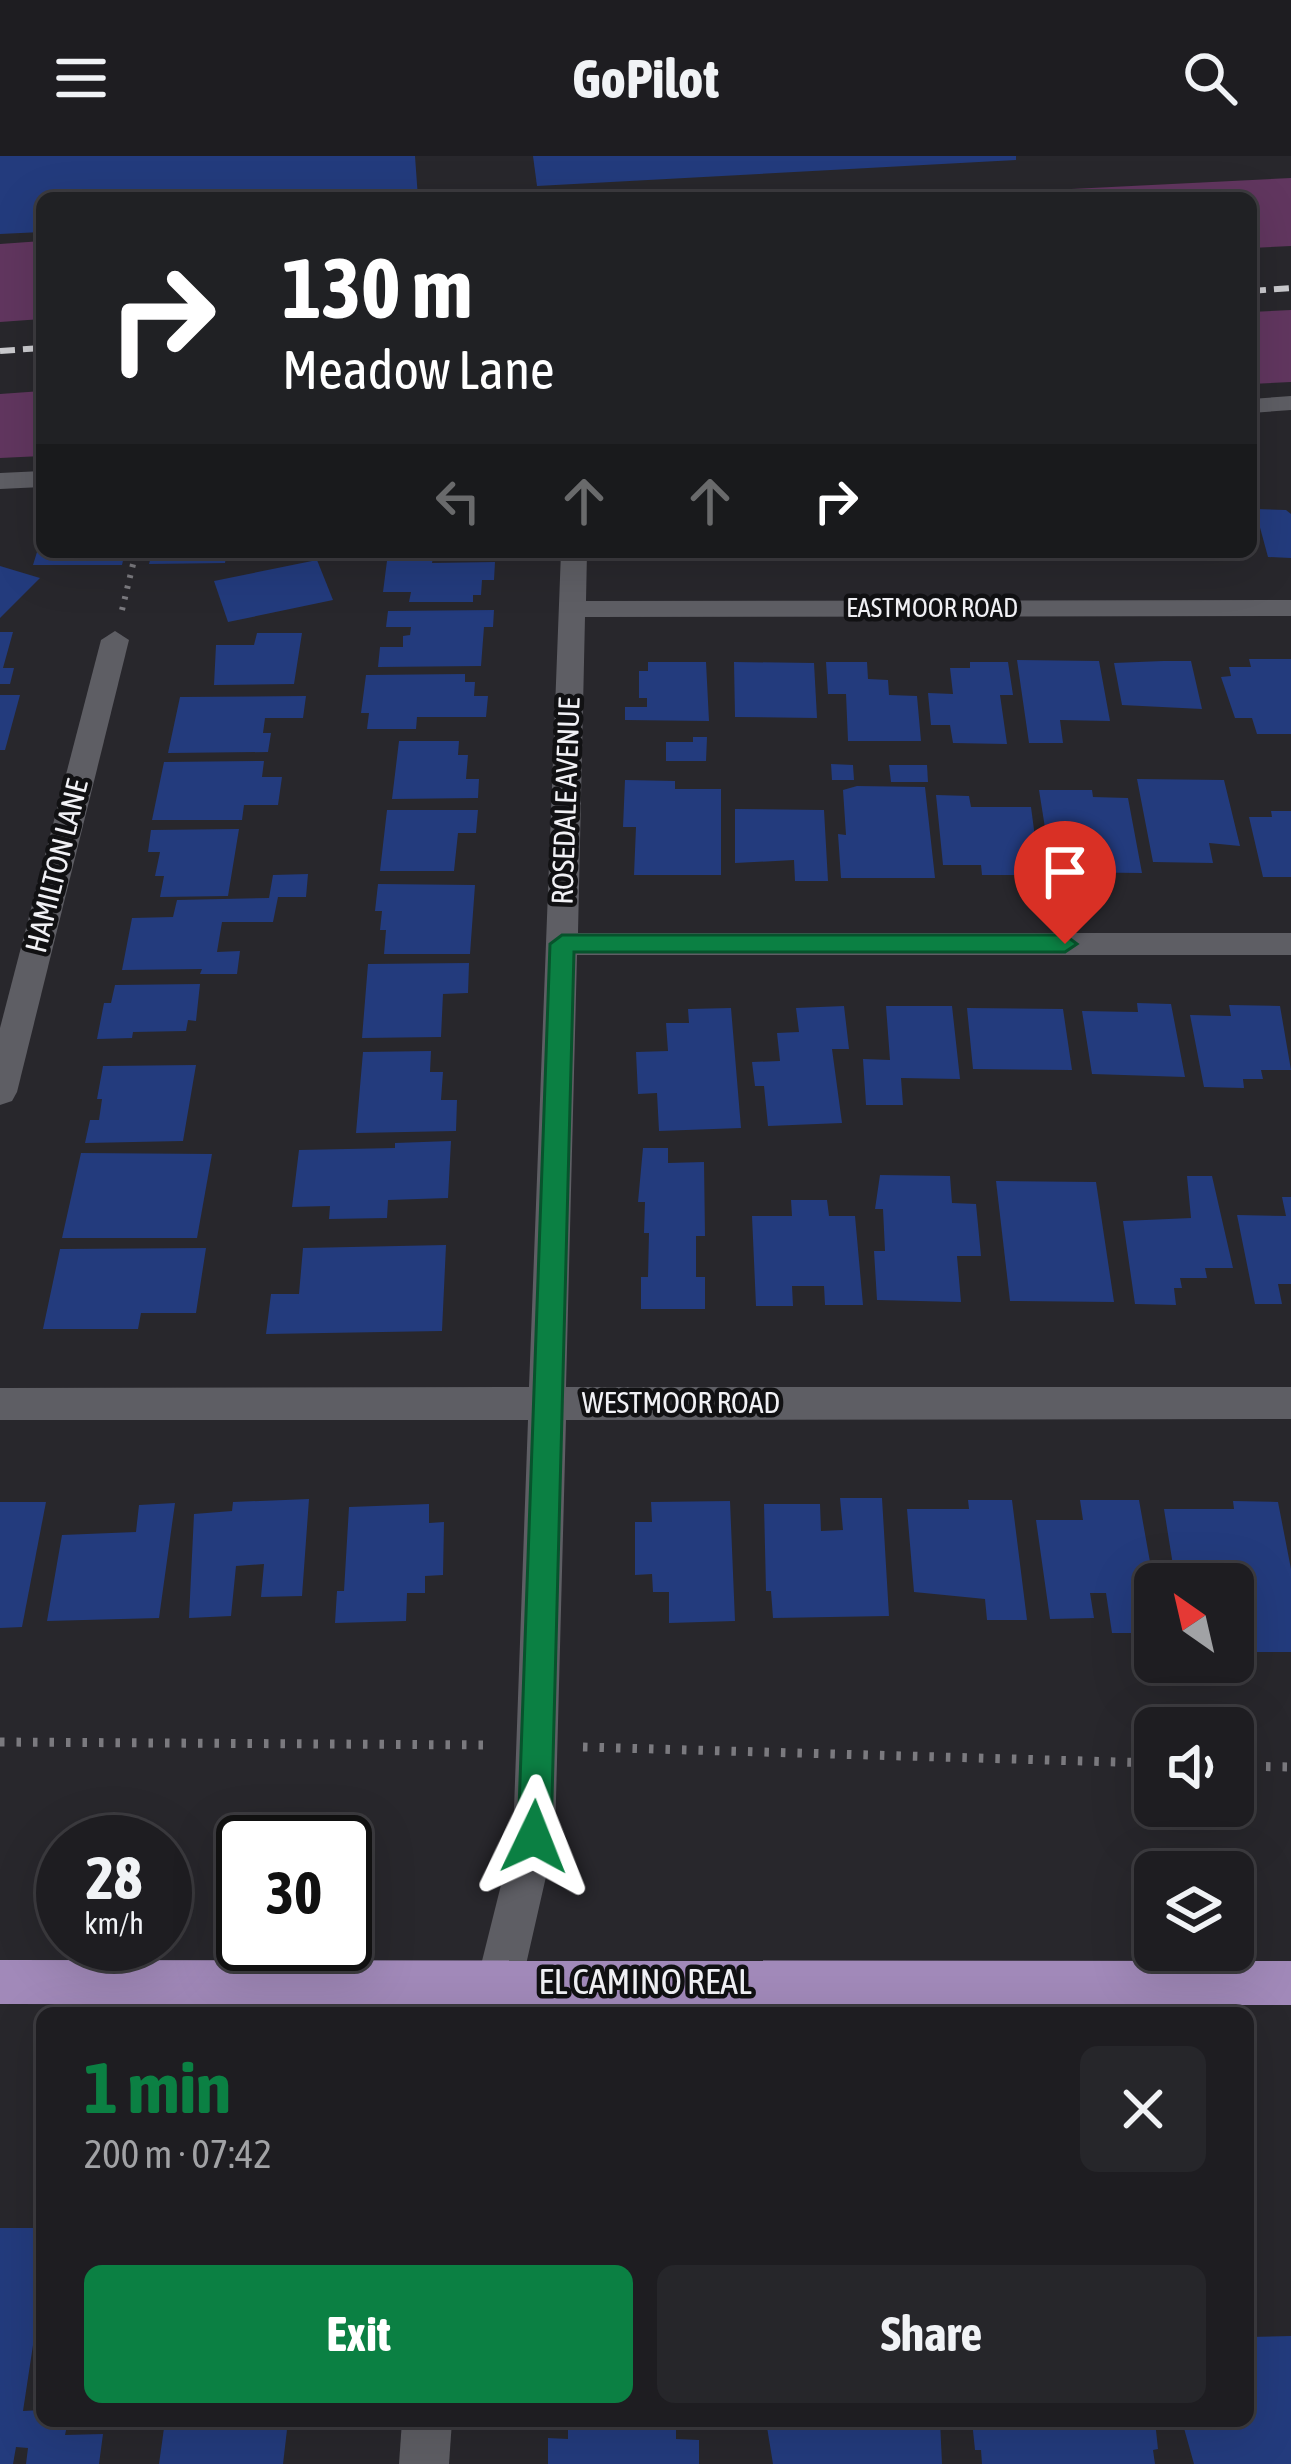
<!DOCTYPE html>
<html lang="en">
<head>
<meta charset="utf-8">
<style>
  :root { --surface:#1e1d21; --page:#26262a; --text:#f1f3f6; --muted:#a1a2a5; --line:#3c3b3f; --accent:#0b8043 }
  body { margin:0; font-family:"Asap Condensed",sans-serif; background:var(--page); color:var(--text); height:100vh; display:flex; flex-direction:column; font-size:45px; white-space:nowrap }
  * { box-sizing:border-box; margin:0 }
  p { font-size:39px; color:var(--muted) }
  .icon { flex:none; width:66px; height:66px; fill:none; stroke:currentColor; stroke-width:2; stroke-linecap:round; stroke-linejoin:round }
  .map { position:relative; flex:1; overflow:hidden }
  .side { position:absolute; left:36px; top:1851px; width:1218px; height:420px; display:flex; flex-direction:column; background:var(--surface); border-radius:18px; box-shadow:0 12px 48px #0002,0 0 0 3px var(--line) }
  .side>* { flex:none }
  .guide { position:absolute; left:36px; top:36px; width:1221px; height:366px; border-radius:18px; box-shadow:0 12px 48px #0002,0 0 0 3px var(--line); background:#202124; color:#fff; overflow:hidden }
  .needle { width:78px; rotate:326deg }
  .fabs { position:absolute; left:1134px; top:1407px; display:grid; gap:24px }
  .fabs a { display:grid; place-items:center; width:120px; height:120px; border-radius:18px; background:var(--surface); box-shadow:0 12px 48px #0002,0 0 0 3px var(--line); font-size:60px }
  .speed { position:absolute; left:36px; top:1659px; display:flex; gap:24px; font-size:60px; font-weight:700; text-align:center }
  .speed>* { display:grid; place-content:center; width:156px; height:156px; border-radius:50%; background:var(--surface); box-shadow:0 12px 48px #0002,0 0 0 3px var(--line); line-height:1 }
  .speed small { font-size:30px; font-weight:400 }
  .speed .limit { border:6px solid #111; border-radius:18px; background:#fff; color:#111 }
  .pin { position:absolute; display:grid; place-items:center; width:102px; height:102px; color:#fff; margin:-123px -51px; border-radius:50% 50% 50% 0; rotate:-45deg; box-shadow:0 0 12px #0007 }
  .pin .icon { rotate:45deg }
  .me { position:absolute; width:132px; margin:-66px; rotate:2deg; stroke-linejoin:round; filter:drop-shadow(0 0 9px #0008) }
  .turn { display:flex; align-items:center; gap:42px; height:252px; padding:0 48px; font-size:54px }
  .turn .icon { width:156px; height:156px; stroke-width:2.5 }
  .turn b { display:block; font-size:84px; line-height:102px }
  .lanes { display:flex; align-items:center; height:114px; padding:0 48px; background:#0003; justify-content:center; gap:60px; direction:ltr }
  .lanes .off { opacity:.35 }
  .round { display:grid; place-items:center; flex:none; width:126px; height:126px; border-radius:18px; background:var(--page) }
  .headline { display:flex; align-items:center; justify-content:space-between; height:204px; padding:0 48px }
  h1 { font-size:72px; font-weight:700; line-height:90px; color:var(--accent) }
  .cta { display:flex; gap:24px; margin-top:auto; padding:24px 48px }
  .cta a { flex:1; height:138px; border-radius:18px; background:var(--accent); color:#fff; font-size:48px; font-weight:700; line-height:138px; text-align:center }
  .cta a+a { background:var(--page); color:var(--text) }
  header { display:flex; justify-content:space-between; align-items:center; height:156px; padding:0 48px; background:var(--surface); font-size:54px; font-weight:700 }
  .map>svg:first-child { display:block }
  .green { fill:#61365f }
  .building { fill:#233b7d }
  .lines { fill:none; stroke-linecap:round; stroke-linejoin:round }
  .path-far2 { stroke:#7b7a7f; stroke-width:4.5; stroke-dasharray:1.5 6; stroke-linecap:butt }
  .path-far1 { stroke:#7b7a7f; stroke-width:6; stroke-dasharray:3 8; stroke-linecap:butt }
  .path { stroke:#7b7a7f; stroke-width:9; stroke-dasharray:4.5 12; stroke-linecap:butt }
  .minor { fill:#5e5e64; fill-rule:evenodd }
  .major { fill:#a189b9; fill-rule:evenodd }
  .rail { stroke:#cacace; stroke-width:6; stroke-dasharray:15 8; stroke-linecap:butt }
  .route { fill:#0b8043; stroke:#07532c; stroke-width:3 }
  .labels { text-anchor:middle; stroke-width:9; stroke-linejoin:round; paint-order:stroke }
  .far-street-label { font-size:27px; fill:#f1f1f5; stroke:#111113 }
  .street-label { font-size:30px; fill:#f1f1f5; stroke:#111113 }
  .near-street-label { font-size:36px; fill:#f1f1f5; stroke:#111113 }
</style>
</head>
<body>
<header><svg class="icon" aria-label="menu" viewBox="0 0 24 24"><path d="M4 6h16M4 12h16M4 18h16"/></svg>GoPilot<svg class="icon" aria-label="search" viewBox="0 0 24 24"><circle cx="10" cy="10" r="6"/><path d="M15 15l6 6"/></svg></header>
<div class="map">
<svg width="1291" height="2308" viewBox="0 0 1291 2308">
  <rect width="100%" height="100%" fill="#28272c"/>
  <!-- green -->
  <g class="green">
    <polygon points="1291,22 1291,90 1251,92 1251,42 890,42"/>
    <polygon points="42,85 42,163 0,166 0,88"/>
    <polygon points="1291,154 1291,226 1251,228 1251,156"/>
    <polygon points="42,235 42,300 0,302 0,238"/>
  </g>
  <!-- building -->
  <g class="building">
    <polygon points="0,0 415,0 418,42 42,42 42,76 0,78"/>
    <polygon points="533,0 1016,0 1016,4 537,30"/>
    <polygon points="1255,353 1286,354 1291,358 1291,402 1268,401"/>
    <polygon points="41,383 42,396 125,396 122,409 33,409"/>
    <polygon points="152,396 227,396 225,407 149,408"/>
    <polygon points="434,396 432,407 495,406 494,424 482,424 481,439 473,439 473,446 409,446 411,436 383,436 388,397"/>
    <polygon points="638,396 699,396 700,403 638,403"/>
    <polygon points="317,404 333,444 228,466 214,425"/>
    <polygon points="0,410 40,422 0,462"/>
    <polygon points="494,454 493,471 484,471 481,510 378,511 380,491 403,491 403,480 410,479 411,471 386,471 388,455"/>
    <polygon points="0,476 13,476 3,512 14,512 10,528 0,528"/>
    <polygon points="257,477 302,477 294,528 214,529 216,489 254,489"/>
    <polygon points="1249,503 1291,503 1291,578 1257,578 1252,562 1235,562 1221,521 1231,520 1229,511 1251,511"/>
    <polygon points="1017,504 1099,505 1110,565 1060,564 1063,587 1029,587"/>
    <polygon points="1163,505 1191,505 1202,553 1122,549 1114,507"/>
    <polygon points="648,506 706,506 709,565 625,564 625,551 647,551 647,542 639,542 639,515 648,515"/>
    <polygon points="734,506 814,507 817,562 735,561"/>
    <polygon points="826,506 867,506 868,523 888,524 889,539 917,540 921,585 848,585 846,538 828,538"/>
    <polygon points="970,506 1008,506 1013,539 1000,539 1007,588 953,587 950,569 931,569 928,537 953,538 950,512 970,512"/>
    <polygon points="465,518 465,526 475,526 474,540 488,540 486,561 417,561 416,573 367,573 369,557 361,557 366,519"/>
    <polygon points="0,539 20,539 5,594 0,594"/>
    <polygon points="306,540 303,562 265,562 263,577 271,577 268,596 168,597 180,541"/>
    <polygon points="693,581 707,581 706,605 666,605 666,586 693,586"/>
    <polygon points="399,585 459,585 458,599 468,599 466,623 479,623 478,642 392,643"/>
    <polygon points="264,605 262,621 282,621 278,649 244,649 242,664 152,664 164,606"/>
    <polygon points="831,608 853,609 854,624 832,624"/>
    <polygon points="889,609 927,609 928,626 891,626"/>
    <polygon points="1137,623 1224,624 1240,690 1209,687 1213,707 1153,706"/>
    <polygon points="625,624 675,625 675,633 721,633 721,719 634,719 636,671 623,671"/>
    <polygon points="857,630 925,631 935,722 841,722 838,678 846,679 843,634"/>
    <polygon points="1039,634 1092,634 1093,641 1128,642 1142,717 1052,716"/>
    <polygon points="936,639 969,640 971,651 1031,651 1040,719 982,719 981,709 943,709"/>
    <polygon points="735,653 824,654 828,725 795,725 794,704 735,707"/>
    <polygon points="387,654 478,654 476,677 458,677 454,715 380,715"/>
    <polygon points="1271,655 1291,655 1291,721 1263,721 1249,661 1272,661"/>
    <polygon points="239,673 228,740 160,741 164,720 155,720 160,696 148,696 151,674"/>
    <polygon points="308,718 306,741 278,741 273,766 222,766 217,796 240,795 237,818 200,818 202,813 122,814 132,762 173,761 177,744 269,742 273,719"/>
    <polygon points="378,728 475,729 470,798 384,798 386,774 380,774 382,755 375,755"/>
    <polygon points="469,807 468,837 443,838 441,881 362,882 368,808"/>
    <polygon points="200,828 196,865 188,864 186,875 133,876 132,882 97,883 104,847 111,847 115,829"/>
    <polygon points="1137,847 1171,848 1185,921 1092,918 1082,855 1138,856"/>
    <polygon points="1229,849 1280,850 1291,914 1261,914 1263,923 1243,923 1244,932 1204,931 1190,859 1231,860"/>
    <polygon points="844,850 849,893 832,893 842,967 768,970 764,930 755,930 752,906 780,905 777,877 799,876 796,852"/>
    <polygon points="886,850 952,850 960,923 901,922 903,949 866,949 863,903 890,904"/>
    <polygon points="731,852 741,972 659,975 657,937 638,938 636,896 668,895 666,867 689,867 688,853"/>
    <polygon points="967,852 1063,853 1072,914 973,913"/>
    <polygon points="431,895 430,916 443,916 441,944 457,944 456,975 356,977 363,896"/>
    <polygon points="196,909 183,985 85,987 90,964 99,964 102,943 97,943 103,910"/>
    <polygon points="451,985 448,1042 388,1044 387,1062 329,1063 330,1050 292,1051 299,994 395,992 395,987"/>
    <polygon points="643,992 668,992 668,1007 704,1006 705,1080 696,1080 696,1121 705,1121 705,1153 641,1153 641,1121 648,1121 649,1077 644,1077 645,1046 638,1046"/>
    <polygon points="81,997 212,998 197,1082 62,1082"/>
    <polygon points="880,1019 950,1020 952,1047 976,1048 981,1100 957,1100 961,1146 877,1144 874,1095 885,1095 883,1053 875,1053"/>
    <polygon points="1187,1020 1212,1020 1233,1112 1205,1112 1207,1122 1180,1122 1182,1132 1174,1132 1176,1149 1135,1148 1123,1065 1191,1062"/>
    <polygon points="996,1025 1096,1026 1114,1146 1010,1145"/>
    <polygon points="1282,1041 1291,1041 1291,1128 1278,1128 1282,1148 1255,1148 1237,1059 1286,1060"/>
    <polygon points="791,1044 827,1044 829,1060 855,1060 863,1149 825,1149 824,1130 792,1130 793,1150 756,1150 752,1060 792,1060"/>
    <polygon points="446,1089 442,1175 266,1178 271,1138 299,1138 303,1092"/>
    <polygon points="206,1092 196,1157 141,1157 138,1173 43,1173 60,1093"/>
    <polygon points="840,1342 882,1342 889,1460 773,1462 771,1435 766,1435 764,1348 820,1348 821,1375 843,1374"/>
    <polygon points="309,1343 302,1440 261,1441 264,1408 236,1410 231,1460 189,1462 194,1358 232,1355 233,1346"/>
    <polygon points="968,1344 1012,1344 1027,1464 987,1464 985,1443 914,1436 907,1353 969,1353"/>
    <polygon points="1080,1344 1139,1344 1155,1434 1155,1477 1112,1477 1106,1437 1090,1437 1094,1462 1050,1463 1036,1364 1083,1364"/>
    <polygon points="730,1345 735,1465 669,1467 669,1436 653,1436 652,1418 635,1419 635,1366 652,1366 651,1346"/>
    <polygon points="1233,1345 1278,1346 1291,1413 1291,1496 1233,1496 1233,1428 1176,1428 1164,1353 1234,1353"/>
    <polygon points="0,1346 46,1346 22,1471 0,1472"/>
    <polygon points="175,1347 159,1462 47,1465 62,1379 136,1376 139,1349"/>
    <polygon points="429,1348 429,1367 444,1366 443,1419 425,1420 425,1437 407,1437 406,1465 335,1467 337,1435 344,1435 349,1351"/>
    <polygon points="0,2072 42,2072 42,2156 38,2156 23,2255 42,2254 42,2265 68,2265 65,2279 103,2278 99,2308 26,2308 28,2292 16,2291 13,2308 0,2308"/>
    <polygon points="1291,2180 1291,2308 1194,2308 1182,2265 1248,2265 1248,2181"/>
    <polygon points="165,2265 288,2265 283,2308 159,2308"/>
    <polygon points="568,2265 676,2265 676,2283 699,2284 699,2308 548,2308 548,2282 568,2283"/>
    <polygon points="766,2265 940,2265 942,2308 773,2308"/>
    <polygon points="972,2265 1155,2265 1158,2293 1153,2294 1155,2308 982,2308 981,2294 975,2294"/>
  </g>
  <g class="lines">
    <!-- path-far2 -->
    <polyline class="path-far2" points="134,403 136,396"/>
    <!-- path-far1 -->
    <polyline class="path-far1" points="122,454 135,400"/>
    <!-- path -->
    <g class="path">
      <polyline points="0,1586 490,1589"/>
      <polyline points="583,1591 1155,1607"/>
      <polyline points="1233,1610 1291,1611"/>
    </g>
    <!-- minor -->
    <g class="minor">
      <polygon points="1291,240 1291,254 1251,257 1251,243"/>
      <polygon points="42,315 42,331 0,333 0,317"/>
      <polygon points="561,396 587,396 586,445 1291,444 1291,460 585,461 578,777 1291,777 1291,799 577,799 566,1231 1291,1231 1291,1263 566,1264 555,1681 515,1857 469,1857 513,1681 528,1264 0,1264 0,1232 529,1231"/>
      <polygon points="115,475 129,484 17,936 12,945 0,949 0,872 101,484"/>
      <polygon points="402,2265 452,2265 449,2308 399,2308"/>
    </g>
    <!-- major -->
    <polygon class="major" points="0,1804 1291,1805 1291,1849 0,1848"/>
    <!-- rail -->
    <g class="rail">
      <polyline points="1251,135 1291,132"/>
      <polyline points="0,195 42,192"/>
    </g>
  </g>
  <!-- route -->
  <polygon class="route" points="562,779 1065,779 1077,788 1065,796 574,796 551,1681 546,1692 534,1697 523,1692 518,1681 550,788"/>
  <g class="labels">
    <!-- far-street labels -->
    <g class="far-street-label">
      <text x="932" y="461">EASTMOOR ROAD</text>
    </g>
    <!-- street labels -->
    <g class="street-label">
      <text transform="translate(566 645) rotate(-88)" y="10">ROSEDALE AVENUE</text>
      <text transform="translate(57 710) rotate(-76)" y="10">HAMILTON LANE</text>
      <text x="681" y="1257">WESTMOOR ROAD</text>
    </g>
    <!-- near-street labels -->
    <g class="near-street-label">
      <text x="645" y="1838">EL CAMINO REAL</text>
    </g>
  </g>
</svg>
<div class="fabs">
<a><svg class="needle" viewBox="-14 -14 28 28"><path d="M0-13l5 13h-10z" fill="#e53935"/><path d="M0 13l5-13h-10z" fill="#a1a2a5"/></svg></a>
<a><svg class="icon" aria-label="sound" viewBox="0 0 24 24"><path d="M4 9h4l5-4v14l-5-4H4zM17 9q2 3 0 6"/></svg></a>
<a><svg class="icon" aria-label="layers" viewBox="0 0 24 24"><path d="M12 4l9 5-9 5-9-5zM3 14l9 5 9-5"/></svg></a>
</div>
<div class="speed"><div>28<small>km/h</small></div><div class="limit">30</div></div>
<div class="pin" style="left:1065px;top:788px;background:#d93025"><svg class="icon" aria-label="arrive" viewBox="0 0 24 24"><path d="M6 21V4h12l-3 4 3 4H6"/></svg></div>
<svg class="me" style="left:534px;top:1681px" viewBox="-20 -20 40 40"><path d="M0-17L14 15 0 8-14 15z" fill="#0b8043" stroke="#fff" stroke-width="4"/></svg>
<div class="guide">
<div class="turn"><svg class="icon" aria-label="right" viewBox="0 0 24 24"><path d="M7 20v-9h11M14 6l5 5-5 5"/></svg><div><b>130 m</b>Meadow Lane</div></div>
<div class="lanes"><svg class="icon off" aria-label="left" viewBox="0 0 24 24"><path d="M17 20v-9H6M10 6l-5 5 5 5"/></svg><svg class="icon off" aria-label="ahead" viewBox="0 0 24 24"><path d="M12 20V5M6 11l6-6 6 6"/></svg><svg class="icon off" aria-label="ahead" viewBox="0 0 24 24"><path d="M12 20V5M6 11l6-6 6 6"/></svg><svg class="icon" aria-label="right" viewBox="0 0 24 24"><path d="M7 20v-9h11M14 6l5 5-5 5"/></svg></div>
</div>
<section class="side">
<div class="headline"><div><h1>1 min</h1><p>200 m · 07:42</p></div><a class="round"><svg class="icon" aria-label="close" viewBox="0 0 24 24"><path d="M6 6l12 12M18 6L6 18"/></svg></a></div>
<div class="cta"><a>Exit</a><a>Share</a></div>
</section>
</div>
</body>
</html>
